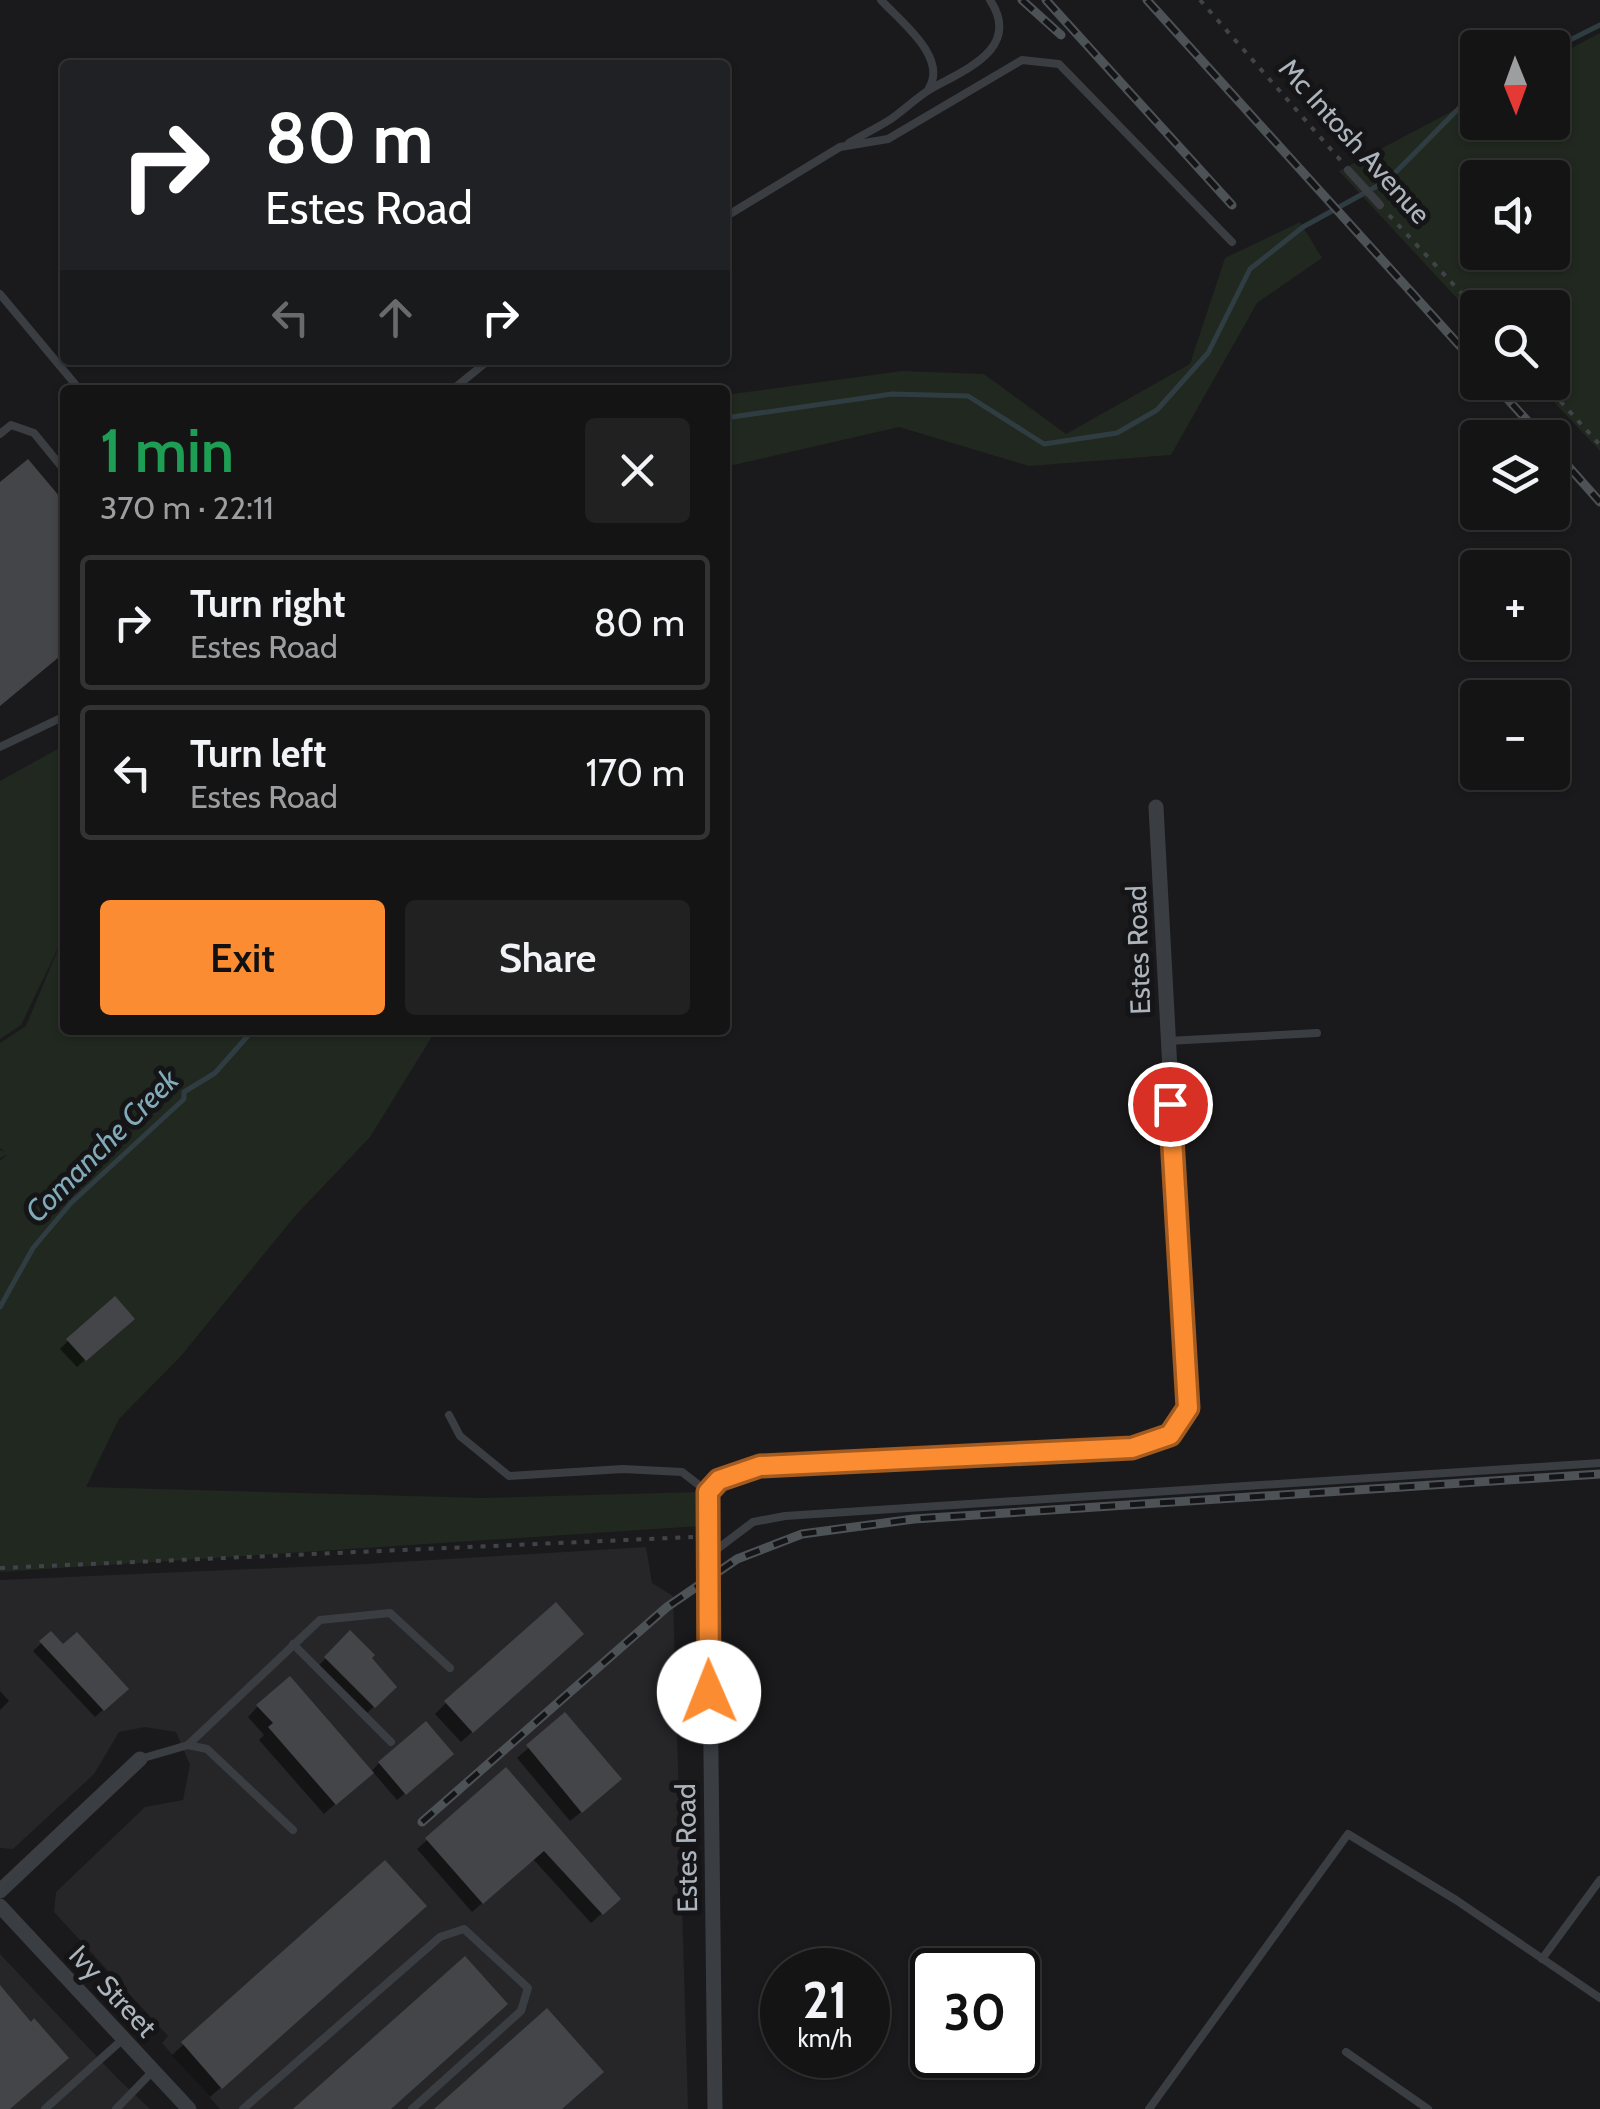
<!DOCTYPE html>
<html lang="en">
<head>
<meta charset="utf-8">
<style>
  :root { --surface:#141415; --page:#212122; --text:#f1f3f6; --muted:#9d9ea0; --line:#333334; --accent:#fc8c32 }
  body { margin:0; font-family:Cabin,sans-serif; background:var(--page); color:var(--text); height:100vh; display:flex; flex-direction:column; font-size:38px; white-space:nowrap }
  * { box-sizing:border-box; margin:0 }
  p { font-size:32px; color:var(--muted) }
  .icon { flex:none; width:55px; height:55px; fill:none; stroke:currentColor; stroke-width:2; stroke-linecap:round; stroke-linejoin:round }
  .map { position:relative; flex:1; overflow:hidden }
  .panel { position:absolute; left:60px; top:385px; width:670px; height:650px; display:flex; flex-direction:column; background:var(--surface); border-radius:10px; box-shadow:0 2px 8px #0004,0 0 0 2px var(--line) }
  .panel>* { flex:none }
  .hud { position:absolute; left:60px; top:60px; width:670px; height:305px; border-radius:10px; box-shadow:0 2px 8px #0004,0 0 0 2px var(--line); background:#202124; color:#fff; overflow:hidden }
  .needle { width:65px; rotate:179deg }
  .fabs { position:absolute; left:1460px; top:30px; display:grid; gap:20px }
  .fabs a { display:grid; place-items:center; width:110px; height:110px; border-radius:10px; background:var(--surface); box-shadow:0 2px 8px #0004,0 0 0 2px var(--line); font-size:50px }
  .speed { position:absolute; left:760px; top:1948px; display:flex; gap:20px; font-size:50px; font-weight:700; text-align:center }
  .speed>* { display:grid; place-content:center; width:130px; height:130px; border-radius:50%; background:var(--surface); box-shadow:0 2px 8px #0004,0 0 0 2px var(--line); line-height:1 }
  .speed small { font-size:25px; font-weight:400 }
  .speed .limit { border:5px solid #111; border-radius:15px; background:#fff; color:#111 }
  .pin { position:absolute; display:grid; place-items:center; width:85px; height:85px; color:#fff; margin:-42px; border:5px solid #fff; border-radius:50%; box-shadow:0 2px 10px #0007 }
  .me { position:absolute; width:110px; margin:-55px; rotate:359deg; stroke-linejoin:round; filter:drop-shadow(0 0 8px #0008) }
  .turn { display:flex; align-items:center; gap:35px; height:210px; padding:0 40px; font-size:45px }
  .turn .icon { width:130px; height:130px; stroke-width:2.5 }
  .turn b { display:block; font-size:70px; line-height:85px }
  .lanes { display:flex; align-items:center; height:95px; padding:0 40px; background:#0003; justify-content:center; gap:50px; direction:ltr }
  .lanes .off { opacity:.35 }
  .round { display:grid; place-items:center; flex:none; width:105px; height:105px; border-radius:10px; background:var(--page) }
  .summary { display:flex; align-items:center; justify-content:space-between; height:170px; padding:0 40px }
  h1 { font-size:60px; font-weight:600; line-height:75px; color:#1e9e55 }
  .primary-button { display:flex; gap:20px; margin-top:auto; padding:20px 40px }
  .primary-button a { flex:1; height:115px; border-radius:10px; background:var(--accent); color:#111; font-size:40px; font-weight:600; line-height:115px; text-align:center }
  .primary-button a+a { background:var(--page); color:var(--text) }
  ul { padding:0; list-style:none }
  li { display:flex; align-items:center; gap:30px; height:135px; margin:0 20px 15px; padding:0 20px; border:5px solid var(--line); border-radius:10px }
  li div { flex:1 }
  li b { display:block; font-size:38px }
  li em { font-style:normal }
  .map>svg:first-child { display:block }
  .built { fill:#262629 }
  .green { fill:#20281f; fill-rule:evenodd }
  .shadow { fill:#0007 }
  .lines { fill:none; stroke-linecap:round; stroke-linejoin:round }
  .stream { stroke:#2f3d42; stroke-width:5 }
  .building { fill:#444549 }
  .path { stroke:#404449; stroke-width:4; stroke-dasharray:5 8; stroke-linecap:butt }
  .lane { stroke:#3a3d42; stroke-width:8 }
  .street { stroke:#3a3d42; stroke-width:15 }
  .rail-casing { stroke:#4d5257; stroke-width:9 }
  .rail { stroke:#151517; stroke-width:5; stroke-dasharray:15; stroke-linecap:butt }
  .route-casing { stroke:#a45b20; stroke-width:25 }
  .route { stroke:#fc8c32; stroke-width:18 }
  .labels { text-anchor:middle; stroke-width:10; stroke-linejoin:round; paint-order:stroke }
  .street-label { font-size:28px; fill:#acb4bc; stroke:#151517 }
  .water-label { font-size:30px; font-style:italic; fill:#81abb9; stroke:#151517 }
</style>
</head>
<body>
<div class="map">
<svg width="1600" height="2109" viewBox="0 0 1600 2109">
  <rect width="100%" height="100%" fill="#1a1a1c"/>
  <!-- built -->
  <g class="built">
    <polygon points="646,1547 652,1583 673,1596 688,2109 220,2109 162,2043 168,2036 54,1912 56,1892 145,1807 183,1800 190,1765 176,1732 145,1727 119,1732 94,1774 13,1849 0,1848 0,1580 366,1564"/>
    <polygon points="0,1954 119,2080 150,2109 0,2109"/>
  </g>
  <!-- green -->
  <g class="green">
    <path d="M 1600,33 L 1600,451 L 1536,383 L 1552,382 L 1552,308 L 1478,308 L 1477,320 L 1339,171 L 1477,98 L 1478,122 L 1552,122 L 1553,58 ZM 1478,178 L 1552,178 L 1552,252 L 1478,252 Z"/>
    <polygon points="1300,222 1322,258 1257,303 1171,455 1029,466 899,427 725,467 725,395 902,371 984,374 1066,434 1190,364 1225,258"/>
    <polygon points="65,745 65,934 62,938 65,936 65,1030 436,1030 370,1137 295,1216 181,1356 119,1419 86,1487 484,1498 698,1492 701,1526 0,1572 0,1161 8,1154 0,1158 0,1150 5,1152 0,1148 0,1043 26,1026 61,942 21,1025 0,1039 0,781"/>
  </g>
  <!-- shadow -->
  <g class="shadow">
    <polygon points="124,1326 77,1367 60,1349 68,1341"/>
    <polygon points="51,1634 63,1648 125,1689 95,1717 33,1651"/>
    <polygon points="350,1634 394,1687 366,1714 318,1666"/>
    <polygon points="570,1644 461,1742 435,1714 446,1703"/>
    <polygon points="0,1691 9,1701 0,1710"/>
    <polygon points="258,1706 370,1773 379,1763 443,1761 397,1800 372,1771 324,1814 259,1740 264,1735 248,1717"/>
    <polygon points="565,1716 608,1790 570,1821 517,1758"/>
    <polygon points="506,1771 618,1899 591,1923 533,1859 472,1912 417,1849"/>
    <polygon points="385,1864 413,1917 210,2097 172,2055"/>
  </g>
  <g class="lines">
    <!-- stream -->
    <g class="stream">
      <polyline points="1552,49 1600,25"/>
      <polyline points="725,418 892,394 968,396 1044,444 1117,433 1157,410 1208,353 1250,269 1303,227 1388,180 1478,89"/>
      <polyline points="0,1307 33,1248 71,1203 184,1099 184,1092 215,1073 253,1030"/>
    </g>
  </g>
  <!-- building -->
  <g class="building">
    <polygon points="28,459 65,503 65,652 0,706 0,482"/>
    <polygon points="115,1296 135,1319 86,1361 66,1339"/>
    <polygon points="556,1602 584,1634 473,1733 444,1701"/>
    <polygon points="350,1630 375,1655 372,1658 397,1687 375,1708 324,1657"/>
    <polygon points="51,1631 63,1644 77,1632 129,1689 104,1711 39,1641"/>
    <polygon points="290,1676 374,1773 336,1805 268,1727 273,1723 256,1705"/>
    <polygon points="565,1712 622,1779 582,1813 526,1745"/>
    <polygon points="426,1721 454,1754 406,1795 378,1762"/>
    <polygon points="506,1767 621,1899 603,1915 544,1851 483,1904 425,1838"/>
    <polygon points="385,1860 427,1906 222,2089 181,2042"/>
    <polygon points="465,1956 508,2004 391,2109 293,2109"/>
    <polygon points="0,1985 31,2022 34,2018 69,2058 10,2109 0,2109"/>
    <polygon points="547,2008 604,2072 562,2109 434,2109"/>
  </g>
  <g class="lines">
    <!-- path -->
    <g class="path">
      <polyline points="1200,0 1342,162"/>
      <polyline points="1389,215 1478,311"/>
      <polyline points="1543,382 1600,445"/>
      <polyline points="0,1568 693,1537"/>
    </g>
    <!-- lane -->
    <g class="lane">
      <path d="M 881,0 C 900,21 948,57 929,88"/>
      <path d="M 849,143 C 862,135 877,128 891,119 C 904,110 915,99 929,90 C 961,71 1023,50 990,0"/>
      <polyline points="1348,170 1380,205"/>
      <polyline points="725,217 840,147 888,139 1022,60 1059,64 1232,242"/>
      <polyline points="0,294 80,390"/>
      <polyline points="452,390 489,360"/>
      <polyline points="0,434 11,425 34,433 65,471"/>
      <polyline points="0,747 65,716"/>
      <polyline points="1167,1041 1317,1033"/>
      <polyline points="449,1415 460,1436 509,1476 623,1469 682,1472 708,1492"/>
      <polyline points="708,1556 753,1522 785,1516 1600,1463"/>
      <polyline points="293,1644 391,1742"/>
      <polyline points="188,1745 320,1620 390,1613 450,1668"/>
      <polyline points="140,1759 188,1745 207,1749 293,1830"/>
      <polyline points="1542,1959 1600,1880"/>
      <polyline points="1346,2052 1428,2109"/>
      <polyline points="45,2109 123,2039"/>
      <polyline points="116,2109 153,2071"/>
      <polyline points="243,2109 440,1937 464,1929 528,1988 521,2011 412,2109"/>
      <polyline points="1149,2109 1348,1834 1456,1900 1600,1998"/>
    </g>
    <!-- street -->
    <g class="street">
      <polyline points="0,1891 140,1759"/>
      <polyline points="0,1906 189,2109"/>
      <polyline points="715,2109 708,1492 719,1480 759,1465 1132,1448 1170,1435 1188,1408 1156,807"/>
    </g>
    <defs>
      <g id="rail">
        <polyline points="1022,0 1061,35"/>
        <polyline points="1046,0 1232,205"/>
        <polyline points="1147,0 1478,366"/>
        <polyline points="1492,382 1543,438"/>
        <polyline points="1552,448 1600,502"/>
        <polyline points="422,1822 667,1607 737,1559 802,1534 914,1519 1600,1474"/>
      </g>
    </defs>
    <!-- rail casing -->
    <use href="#rail" class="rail-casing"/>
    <!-- rail -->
    <use href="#rail" class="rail"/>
  </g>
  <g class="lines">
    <defs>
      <polyline id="route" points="709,1692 708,1492 719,1480 760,1466 1132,1448 1170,1435 1188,1408 1170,1104"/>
    </defs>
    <!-- route casing -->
    <use href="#route" class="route-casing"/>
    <!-- route -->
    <use href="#route" class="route"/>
  </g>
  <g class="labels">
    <!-- street labels -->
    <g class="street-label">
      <text transform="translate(1355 141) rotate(48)" y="10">Mc Intosh Avenue</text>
      <text transform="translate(1138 950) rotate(-92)" y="10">Estes Road</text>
      <text transform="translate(686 1848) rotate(-91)" y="10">Estes Road</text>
      <text transform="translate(113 1991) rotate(47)" y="10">Ivy Street</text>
    </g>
    <!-- water labels -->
    <g class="water-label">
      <text transform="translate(102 1146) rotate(-45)" y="10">Comanche Creek</text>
    </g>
  </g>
</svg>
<div class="fabs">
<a><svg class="needle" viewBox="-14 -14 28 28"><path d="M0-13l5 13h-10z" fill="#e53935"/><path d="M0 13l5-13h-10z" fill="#9d9ea0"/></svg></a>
<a><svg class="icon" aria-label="sound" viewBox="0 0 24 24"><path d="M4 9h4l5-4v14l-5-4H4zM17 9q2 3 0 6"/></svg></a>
<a><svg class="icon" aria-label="search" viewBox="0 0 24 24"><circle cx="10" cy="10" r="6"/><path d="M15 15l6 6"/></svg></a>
<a><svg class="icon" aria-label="layers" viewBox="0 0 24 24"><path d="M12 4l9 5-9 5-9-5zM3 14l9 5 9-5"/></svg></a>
<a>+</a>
<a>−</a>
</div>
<div class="speed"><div>21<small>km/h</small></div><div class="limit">30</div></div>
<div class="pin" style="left:1170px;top:1104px;background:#d93025"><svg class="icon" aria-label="arrive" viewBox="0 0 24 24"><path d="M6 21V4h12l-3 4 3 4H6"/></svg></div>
<svg class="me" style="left:709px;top:1692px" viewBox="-20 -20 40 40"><circle r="19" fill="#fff"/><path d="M0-13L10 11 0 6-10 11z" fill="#fc8c32"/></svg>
<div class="hud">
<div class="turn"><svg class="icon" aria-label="right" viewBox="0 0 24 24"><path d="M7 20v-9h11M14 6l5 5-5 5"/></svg><div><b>80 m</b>Estes Road</div></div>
<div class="lanes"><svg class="icon off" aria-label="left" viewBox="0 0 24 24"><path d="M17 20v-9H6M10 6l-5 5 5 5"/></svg><svg class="icon off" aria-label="ahead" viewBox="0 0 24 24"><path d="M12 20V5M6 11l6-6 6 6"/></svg><svg class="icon" aria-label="right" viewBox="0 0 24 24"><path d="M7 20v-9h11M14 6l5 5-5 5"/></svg></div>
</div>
<section class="panel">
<div class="summary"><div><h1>1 min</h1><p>370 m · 22:11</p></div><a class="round"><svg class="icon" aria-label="close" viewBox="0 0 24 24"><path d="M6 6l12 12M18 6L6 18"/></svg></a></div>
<ul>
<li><svg class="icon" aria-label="right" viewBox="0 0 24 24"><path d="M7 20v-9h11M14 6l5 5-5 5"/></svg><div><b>Turn right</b><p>Estes Road</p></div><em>80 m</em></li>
<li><svg class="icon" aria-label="left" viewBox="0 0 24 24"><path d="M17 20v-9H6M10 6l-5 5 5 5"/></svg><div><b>Turn left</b><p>Estes Road</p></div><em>170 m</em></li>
</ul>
<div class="primary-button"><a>Exit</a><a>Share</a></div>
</section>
</div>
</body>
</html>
